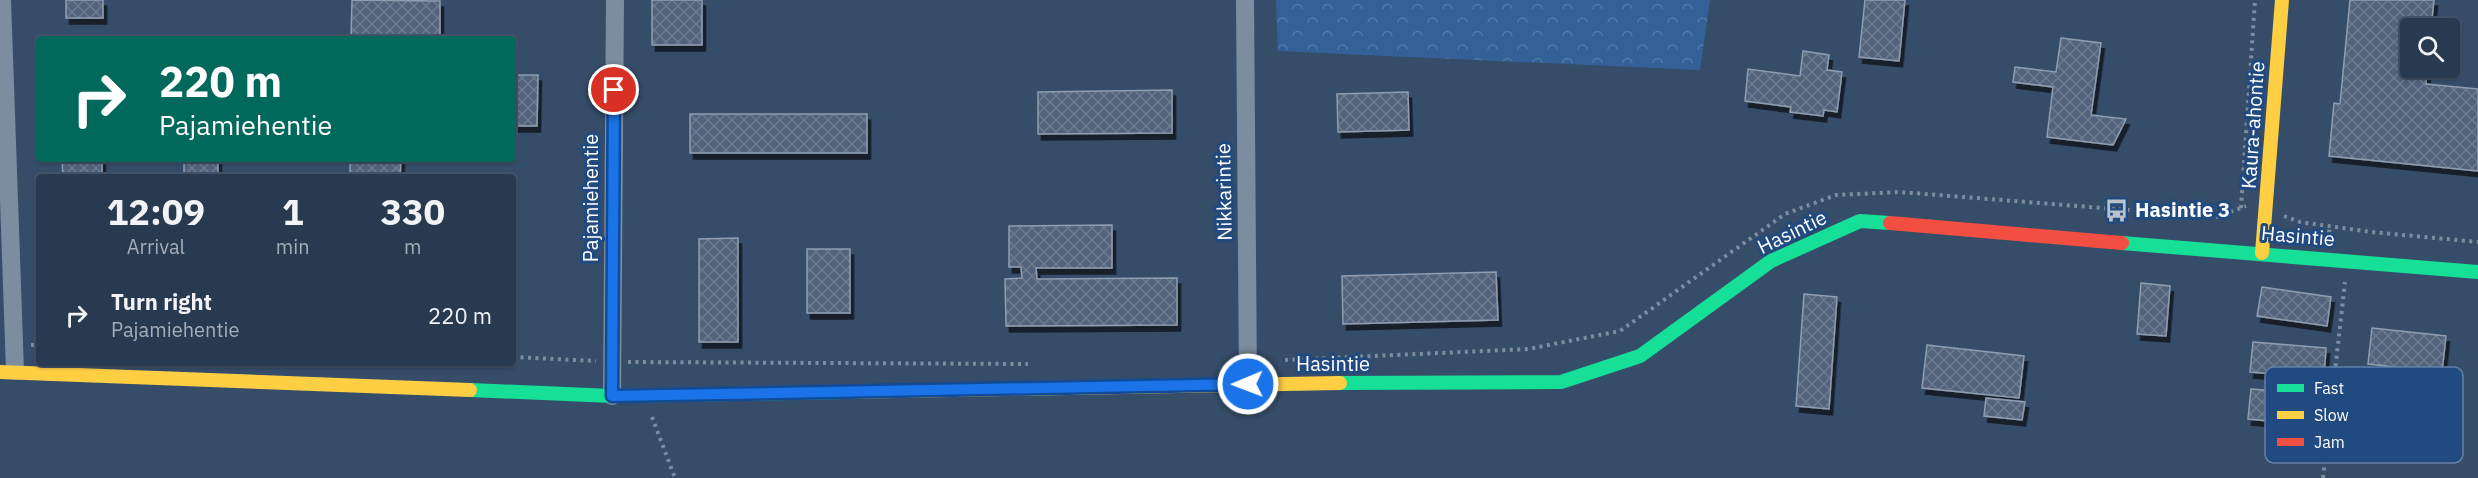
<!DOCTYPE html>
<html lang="en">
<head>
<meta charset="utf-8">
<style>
  :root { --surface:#283a50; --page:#304157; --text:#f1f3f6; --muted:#a5adb7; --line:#445467 }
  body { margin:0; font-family:"IBM Plex Sans",sans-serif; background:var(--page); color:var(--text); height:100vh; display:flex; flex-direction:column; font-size:22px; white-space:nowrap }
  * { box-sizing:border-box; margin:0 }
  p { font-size:20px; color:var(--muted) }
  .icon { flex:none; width:33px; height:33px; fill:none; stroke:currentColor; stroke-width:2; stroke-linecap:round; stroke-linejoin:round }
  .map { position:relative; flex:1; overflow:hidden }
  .side { position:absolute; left:36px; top:174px; width:480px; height:192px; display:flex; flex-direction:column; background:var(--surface); border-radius:6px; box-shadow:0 2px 4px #0004,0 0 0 2px var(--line) }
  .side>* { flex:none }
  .guide { position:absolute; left:36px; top:36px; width:480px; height:126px; border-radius:6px; box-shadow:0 2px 4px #0004,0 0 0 2px var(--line); background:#00695c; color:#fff; overflow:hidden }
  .tools { position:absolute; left:2400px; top:18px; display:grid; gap:12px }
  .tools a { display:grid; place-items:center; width:60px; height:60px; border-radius:6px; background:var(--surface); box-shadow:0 2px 4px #0004,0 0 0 2px var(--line); font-size:30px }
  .pin { position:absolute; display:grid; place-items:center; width:51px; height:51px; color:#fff; margin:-26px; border:3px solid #fff; border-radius:50%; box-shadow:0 2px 6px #0007 }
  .me { position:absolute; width:66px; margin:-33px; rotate:269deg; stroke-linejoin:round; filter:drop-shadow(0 0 4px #0008) }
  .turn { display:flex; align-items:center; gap:21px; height:126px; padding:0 24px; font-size:27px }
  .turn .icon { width:78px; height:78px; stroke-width:2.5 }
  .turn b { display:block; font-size:42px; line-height:51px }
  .eta { display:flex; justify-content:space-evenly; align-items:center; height:102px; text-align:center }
  .eta b { font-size:36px; font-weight:700; line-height:42px }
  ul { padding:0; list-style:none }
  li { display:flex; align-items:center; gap:18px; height:78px; padding:0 24px }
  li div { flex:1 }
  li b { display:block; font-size:22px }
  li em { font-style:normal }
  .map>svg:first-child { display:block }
  .forest { fill:url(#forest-crowns) }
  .building { fill:url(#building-cross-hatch); stroke:#8f9daf; stroke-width:1.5; filter:url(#shadow) }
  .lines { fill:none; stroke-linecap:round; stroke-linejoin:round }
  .path { stroke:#7c8da0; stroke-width:4; stroke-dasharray:3 4.5; stroke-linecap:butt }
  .street { stroke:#7c8da0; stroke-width:18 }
  .fast { stroke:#16e098; stroke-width:14 }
  .slow { stroke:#ffcf43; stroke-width:14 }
  .jam { stroke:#f24e42; stroke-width:14 }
  .route-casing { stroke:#114b97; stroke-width:15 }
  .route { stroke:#1a73e8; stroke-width:10 }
  .labels { text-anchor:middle; stroke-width:6; stroke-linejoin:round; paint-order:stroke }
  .street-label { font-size:20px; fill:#fff; stroke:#204a80 }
  .poi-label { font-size:20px; font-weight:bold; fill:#fff; stroke:#204a80; text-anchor:start }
  .key { fill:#204a80; stroke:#6380a6; stroke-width:1.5 }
  .key-label { font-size:16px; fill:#fff }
</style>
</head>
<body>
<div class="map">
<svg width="2478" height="478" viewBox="0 0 2478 478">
  <defs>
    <pattern id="forest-crowns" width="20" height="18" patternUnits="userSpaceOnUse" patternTransform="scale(1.5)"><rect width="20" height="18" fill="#336197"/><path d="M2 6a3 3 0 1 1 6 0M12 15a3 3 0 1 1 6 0" fill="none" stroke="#5279a7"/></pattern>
    <pattern id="building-cross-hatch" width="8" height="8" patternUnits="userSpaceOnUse" patternTransform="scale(1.5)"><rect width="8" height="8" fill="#52647b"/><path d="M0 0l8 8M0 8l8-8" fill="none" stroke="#6c7b8f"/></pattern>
    <filter id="shadow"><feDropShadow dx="3.5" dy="6" stdDeviation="0" flood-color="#0009"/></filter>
  </defs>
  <rect width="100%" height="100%" fill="#364d6a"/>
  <!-- forest -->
  <polygon class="forest" points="1276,0 1710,0 1700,70 1278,51"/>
  <!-- building -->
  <g class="building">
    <rect x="66" y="0" width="37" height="18"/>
    <polygon points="352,0 440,1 440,39 351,39"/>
    <rect x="652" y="0" width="50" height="45"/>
    <polygon points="1865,0 1905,0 1899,61 1859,57"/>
    <polygon points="2350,0 2434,0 2431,28 2410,28 2410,68 2427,68 2426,84 2478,89 2478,171 2329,156 2334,103 2340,104"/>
    <polygon points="2061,38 2101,43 2091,115 2126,119 2113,145 2047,137 2053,87 2013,82 2015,67 2056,72"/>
    <polygon points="1803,51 1829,55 1827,70 1842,72 1837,112 1824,110 1823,116 1790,112 1791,107 1745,101 1748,69 1800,76"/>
    <polygon points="513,75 538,75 537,126 513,126"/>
    <polygon points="1172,90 1172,133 1038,134 1038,92"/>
    <polygon points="1408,92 1409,130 1338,132 1337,94"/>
    <rect x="690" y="114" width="177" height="39"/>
    <polygon points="62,159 102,159 102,177 63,177"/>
    <rect x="184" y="159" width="34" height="18"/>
    <polygon points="350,159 401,159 400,177 350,177"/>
    <polygon points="1112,225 1112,268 1036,268 1037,279 1177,278 1177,325 1006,326 1005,279 1022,278 1021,267 1009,267 1009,226"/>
    <polygon points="738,238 738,342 699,342 699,239"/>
    <rect x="807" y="249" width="43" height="64"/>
    <polygon points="1496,272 1498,320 1343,324 1342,276"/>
    <polygon points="2141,283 2170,286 2166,336 2137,334"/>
    <polygon points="2262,287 2331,297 2327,326 2257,316"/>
    <polygon points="1804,294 1837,297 1829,409 1796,406"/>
    <polygon points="2372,328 2446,336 2442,372 2368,364"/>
    <polygon points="2253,342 2326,348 2324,378 2250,372"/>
    <polygon points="1927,345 2024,356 2019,398 1922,388"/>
    <polygon points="2251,389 2324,395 2321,426 2248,419"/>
    <polygon points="1986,398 2025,402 2022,420 1984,416"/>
  </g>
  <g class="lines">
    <!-- path -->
    <g class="path">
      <polyline points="2241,208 2255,0"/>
      <polyline points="2284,216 2300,222 2371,232 2478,242"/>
      <polyline points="2328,240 2330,226"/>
      <polyline points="31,345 39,345"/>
      <polyline points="513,357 596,361"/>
      <polyline points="1285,360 1528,349 1620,331 1785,214 1836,195 1900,192 2217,217 2246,206"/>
      <polyline points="628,362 1028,364"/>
      <polyline points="652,417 675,478"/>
      <polyline points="2323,478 2345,282"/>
    </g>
    <!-- street -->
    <g class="street">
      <polyline points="2,0 15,371"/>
      <polyline points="1245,0 1248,384"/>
      <polyline points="612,396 615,0"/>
    </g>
    <!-- fast -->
    <g class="fast">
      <polyline points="2122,243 2478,272"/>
      <polyline points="1340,383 1561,382 1640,356 1771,261 1860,221 1890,223"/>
      <polyline points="470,390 612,396 846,392"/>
    </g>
    <!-- slow -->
    <g class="slow">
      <polyline points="2262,253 2282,0"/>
      <polyline points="0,372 470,390"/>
      <polyline points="846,392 1340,383"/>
    </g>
    <!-- jam -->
    <polyline class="jam" points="1890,223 2122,243"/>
  </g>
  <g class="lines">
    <defs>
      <polyline id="route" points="614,90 612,396 1248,384"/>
    </defs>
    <!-- route casing -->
    <use href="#route" class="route-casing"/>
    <!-- route -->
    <use href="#route" class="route"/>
  </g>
  <!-- icons -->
  <defs>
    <symbol id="bus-bare" viewBox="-9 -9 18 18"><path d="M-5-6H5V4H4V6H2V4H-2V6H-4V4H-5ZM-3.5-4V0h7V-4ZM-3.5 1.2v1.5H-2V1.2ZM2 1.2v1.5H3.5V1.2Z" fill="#b9c1cb" stroke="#204a80" stroke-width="2.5" paint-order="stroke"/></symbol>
  </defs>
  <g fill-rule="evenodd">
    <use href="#bus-bare" x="2100" y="194" width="33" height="33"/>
  </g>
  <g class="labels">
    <!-- street labels -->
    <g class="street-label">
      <text transform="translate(2253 125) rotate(-86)" y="7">Kaura-ahontie</text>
      <text transform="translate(1224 192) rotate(-91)" y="7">Nikkarintie</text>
      <text transform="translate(591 198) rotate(-90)" y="7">Pajamiehentie</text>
      <text transform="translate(1792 232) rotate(-26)" y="7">Hasintie</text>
      <text transform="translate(2298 236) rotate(5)" y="7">Hasintie</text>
      <text x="1333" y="371">Hasintie</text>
    </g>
    <!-- poi labels -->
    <g class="poi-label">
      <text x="2135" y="217">Hasintie 3</text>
    </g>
  </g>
  <!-- legend -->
  <rect x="2265" y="367" width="198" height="96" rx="9" class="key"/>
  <rect x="2277" y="384" width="27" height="8" fill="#16e098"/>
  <rect x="2277" y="411" width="27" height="8" fill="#ffcf43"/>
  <rect x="2277" y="438" width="27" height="8" fill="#f24e42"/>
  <g class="key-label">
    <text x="2314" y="394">Fast</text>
    <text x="2314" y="421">Slow</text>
    <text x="2314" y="448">Jam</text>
  </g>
</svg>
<div class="tools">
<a><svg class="icon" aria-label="search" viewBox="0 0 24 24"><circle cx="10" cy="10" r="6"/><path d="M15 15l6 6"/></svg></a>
</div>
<div class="pin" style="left:614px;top:90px;background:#d93025"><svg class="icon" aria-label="arrive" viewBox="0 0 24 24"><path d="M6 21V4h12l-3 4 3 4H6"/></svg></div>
<svg class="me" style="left:1248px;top:384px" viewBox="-20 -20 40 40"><circle r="17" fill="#1a73e8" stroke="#fff" stroke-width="3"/><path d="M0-11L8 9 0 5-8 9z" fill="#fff"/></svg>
<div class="guide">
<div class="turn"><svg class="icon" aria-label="right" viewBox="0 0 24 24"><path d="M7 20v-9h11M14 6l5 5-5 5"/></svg><div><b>220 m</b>Pajamiehentie</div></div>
</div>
<section class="side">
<div class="eta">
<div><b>12:09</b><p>Arrival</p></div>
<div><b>1</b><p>min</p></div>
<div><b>330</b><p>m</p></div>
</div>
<ul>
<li><svg class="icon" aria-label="right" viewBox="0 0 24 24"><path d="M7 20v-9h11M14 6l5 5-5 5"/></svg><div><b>Turn right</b><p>Pajamiehentie</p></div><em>220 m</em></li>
</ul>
</section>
</div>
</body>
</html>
